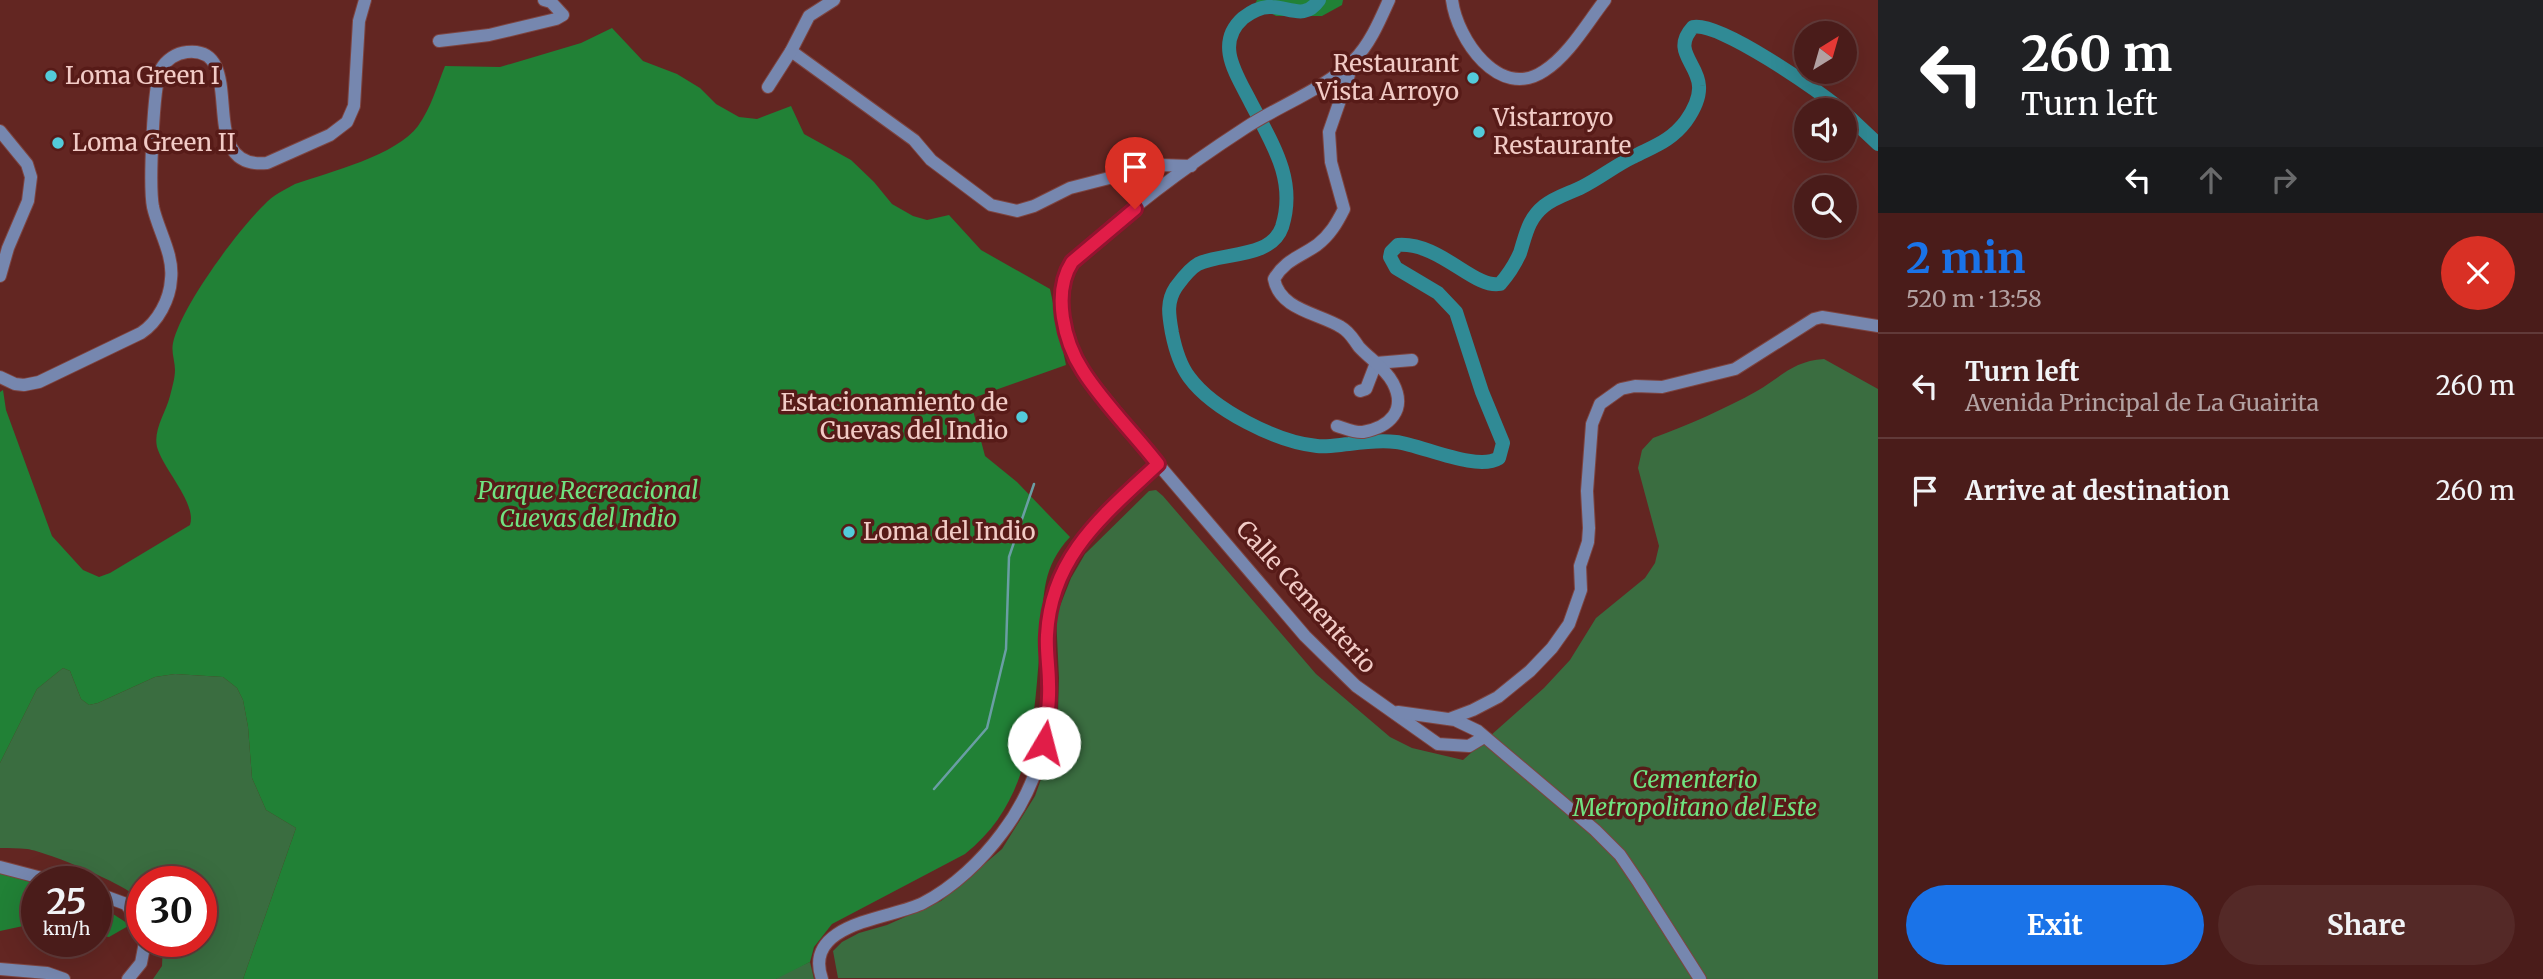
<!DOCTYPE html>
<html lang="en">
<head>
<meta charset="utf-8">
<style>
  :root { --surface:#4a1c1a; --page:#542927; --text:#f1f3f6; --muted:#b2a1a2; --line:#613a39; --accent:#1a73e8 }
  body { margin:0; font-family:Merriweather,serif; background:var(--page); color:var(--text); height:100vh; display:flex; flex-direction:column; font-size:26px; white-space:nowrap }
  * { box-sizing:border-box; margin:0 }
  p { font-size:23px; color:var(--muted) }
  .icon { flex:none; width:38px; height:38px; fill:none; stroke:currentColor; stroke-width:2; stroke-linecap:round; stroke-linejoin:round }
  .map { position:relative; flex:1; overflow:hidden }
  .sheet { display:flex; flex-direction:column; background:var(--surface); width:665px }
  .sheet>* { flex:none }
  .top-card { background:#202124; color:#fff; overflow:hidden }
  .needle { width:46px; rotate:37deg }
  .buttons { position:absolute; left:1794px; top:21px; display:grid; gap:14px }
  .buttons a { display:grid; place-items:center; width:63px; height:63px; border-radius:50%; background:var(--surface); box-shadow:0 7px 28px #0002,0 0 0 2px var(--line); font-size:35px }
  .speed { position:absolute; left:21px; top:866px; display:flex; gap:14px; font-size:35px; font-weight:700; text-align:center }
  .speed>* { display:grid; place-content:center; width:91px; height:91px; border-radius:50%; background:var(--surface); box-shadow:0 7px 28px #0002,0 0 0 2px var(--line); line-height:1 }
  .speed small { font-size:18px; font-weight:400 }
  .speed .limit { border:10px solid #d22; background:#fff; color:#111 }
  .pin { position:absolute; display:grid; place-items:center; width:60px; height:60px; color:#fff; margin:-72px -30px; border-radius:50% 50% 50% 0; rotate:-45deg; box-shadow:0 0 7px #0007 }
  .pin .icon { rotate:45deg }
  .me { position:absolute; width:77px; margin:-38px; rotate:8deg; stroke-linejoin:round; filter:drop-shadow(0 0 5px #0008) }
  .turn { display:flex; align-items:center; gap:24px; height:147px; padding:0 28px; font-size:32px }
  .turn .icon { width:91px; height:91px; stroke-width:2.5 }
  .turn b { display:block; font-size:49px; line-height:60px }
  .lanes { display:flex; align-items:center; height:66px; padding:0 28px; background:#0003; justify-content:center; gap:35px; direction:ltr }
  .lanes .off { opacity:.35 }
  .round { display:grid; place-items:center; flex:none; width:74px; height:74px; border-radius:37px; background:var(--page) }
  .headline { display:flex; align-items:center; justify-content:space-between; height:119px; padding:0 28px }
  h1 { font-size:42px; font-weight:700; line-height:52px; color:var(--accent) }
  .primary-button { display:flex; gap:14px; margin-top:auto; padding:14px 28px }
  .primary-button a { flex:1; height:80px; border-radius:42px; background:var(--accent); color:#fff; font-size:28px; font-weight:700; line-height:80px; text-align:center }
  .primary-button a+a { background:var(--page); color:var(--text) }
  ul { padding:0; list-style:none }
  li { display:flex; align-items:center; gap:21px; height:105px; padding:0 28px; border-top:2px solid var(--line) }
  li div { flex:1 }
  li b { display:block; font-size:26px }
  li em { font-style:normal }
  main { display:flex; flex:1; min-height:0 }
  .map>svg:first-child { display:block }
  .green { fill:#3a6d40 }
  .forest { fill:#218136 }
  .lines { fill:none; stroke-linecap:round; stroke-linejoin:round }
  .stream { stroke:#6a9ea4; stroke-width:2.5 }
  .river { stroke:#308a95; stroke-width:14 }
  .minor-casing { stroke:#7d4440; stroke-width:14 }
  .minor { stroke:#7687af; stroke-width:12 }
  .route-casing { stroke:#92132f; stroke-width:18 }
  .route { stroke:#e11d48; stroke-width:12 }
  .poi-dot { fill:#53cbda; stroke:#571b18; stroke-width:2.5 }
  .labels { text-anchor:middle; stroke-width:7; stroke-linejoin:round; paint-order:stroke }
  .poi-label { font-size:24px; fill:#f2cbc6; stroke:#571b18; text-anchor:start }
  .park-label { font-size:24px; font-style:italic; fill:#70e381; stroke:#571b18 }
  .street-label { font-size:24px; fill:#f2cbc6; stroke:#571b18 }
</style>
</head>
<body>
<main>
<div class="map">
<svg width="1878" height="979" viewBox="0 0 1878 979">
  <rect width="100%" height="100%" fill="#632622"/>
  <!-- green -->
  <g class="green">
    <path d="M 1824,359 L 1878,389 L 1878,979 L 838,978 L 833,951 L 842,942 L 859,933 L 887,925 L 941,901 L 1002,849 L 1035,796 L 1053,745 L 1058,712 L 1059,678 L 1056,616 L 1071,578 L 1085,554 L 1149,491 L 1156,490 L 1163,496 L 1316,674 L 1390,737 L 1412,748 L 1463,760 L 1544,688 L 1570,660 L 1596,618 L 1645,578 L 1655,563 L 1659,546 L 1638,468 L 1642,450 L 1653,438 C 1688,425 1725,409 1757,391 C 1781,377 1793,361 1824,359 Z"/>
    <path d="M 63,668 L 70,671 L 81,699 L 89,705 L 98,703 L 155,677 L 175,674 L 223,677 L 237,688 L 243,700 L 248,727 L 252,778 L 266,810 L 296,828 L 243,979 L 153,979 L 162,966 L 163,942 L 201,942 L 201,882 L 142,882 L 142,901 C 130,886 48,852 27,849 C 19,848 9,848 0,848 L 0,763 L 37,689 Z"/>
    <polygon points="810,962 814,979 776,979 778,976"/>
  </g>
  <!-- forest -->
  <g class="forest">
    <polygon points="1257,0 1343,0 1342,5 1322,16 1276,16 1255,4"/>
    <path d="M 612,28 L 643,61 L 677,74 L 700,88 L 716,104 L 739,117 L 757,119 L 791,106 L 804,134 L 851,160 L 874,182 L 892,204 L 913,216 L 927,220 L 949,215 L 981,250 L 1050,289 L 1066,365 L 970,399 L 985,456 L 1017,482 L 1070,537 C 1042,567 1044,594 1041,632 C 1034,713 1035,799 965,854 L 832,924 L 814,947 L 810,962 L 776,979 L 243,979 L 296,828 L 266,810 L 252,778 L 248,727 L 243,700 L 237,688 L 223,677 L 175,674 L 155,677 L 98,703 L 89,705 L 81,699 L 70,671 L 63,668 L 37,689 L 0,763 L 0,392 L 3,390 L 6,410 L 52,536 L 83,570 L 99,577 L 110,573 L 190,525 C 197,503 163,469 157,447 C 153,430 166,412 170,396 C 172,388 175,378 175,370 C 175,361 171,352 173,343 C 181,307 237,231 264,205 C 273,195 284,190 295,184 C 330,172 397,155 418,126 C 431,108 437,86 445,66 L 500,67 L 581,43 Z"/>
    <polygon points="0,873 37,884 37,923 0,931"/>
    <polygon points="96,903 130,925 109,937 96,935"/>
  </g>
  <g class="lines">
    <!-- stream -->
    <polyline class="stream" points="934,789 987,728 1006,649 1009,557 1034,484"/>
    <!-- river -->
    <g class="river">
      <path d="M 1319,0 C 1305,20 1291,8 1272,7 C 1261,6 1252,11 1243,18 C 1214,44 1237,75 1251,103 C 1272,143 1297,180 1282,227 C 1271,259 1222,252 1198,264 C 1189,269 1182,279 1176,287 C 1166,302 1169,316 1172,333 C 1175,348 1180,365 1189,377 C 1213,410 1277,442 1317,446 C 1328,447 1338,445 1349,444 C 1364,442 1380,440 1396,442 C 1422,445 1477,472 1499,458 L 1503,443 L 1482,392 L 1456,312 L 1438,293 L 1396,268 L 1390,257 L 1391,252 L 1398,245 C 1440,242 1474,289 1500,284 C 1508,275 1515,264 1520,253 C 1526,234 1528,219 1544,206 C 1555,197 1570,193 1582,187 C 1600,178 1616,165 1633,157 C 1654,146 1671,141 1686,121 C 1693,111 1700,99 1699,86 C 1698,63 1671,51 1693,27 C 1720,21 1818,91 1842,110"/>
      <polyline points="1844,112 1878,144"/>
    </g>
    <defs>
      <g id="minor">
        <path d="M 1389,0 C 1380,20 1370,44 1354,60 C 1323,90 1280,105 1245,128 C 1188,165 1128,209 1079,256 L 1067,271 L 1062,302 L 1065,325 L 1073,350 L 1083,371 L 1158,464 L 1305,636 L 1356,686 L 1438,744 L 1469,746 L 1484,737"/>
        <path d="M 1452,0 C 1457,39 1499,101 1544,71 C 1569,55 1587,23 1605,0"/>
        <polyline points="439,41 489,35 556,19 563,15 551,2 544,0"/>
        <polyline points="791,51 914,140 931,160 991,205 1017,211 1034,206 1070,188 1160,165 1191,166"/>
        <polyline points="768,87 791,51 809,16 834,0"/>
        <polyline points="0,131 27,164 31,177 28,201 8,248 0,276"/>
        <path d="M 0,377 L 15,384 L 24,385 L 39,382 L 141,333 C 158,322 170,299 171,279 C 174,255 158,230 153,207 C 149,186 153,86 161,69 C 166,60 176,53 187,52 C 252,45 191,171 267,163 L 330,135 L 347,122 L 354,106 L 359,21 L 365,0"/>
        <polyline points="1360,391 1366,389 1376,363 1412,360"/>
        <path d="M 1337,426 C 1344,428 1355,433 1363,432 C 1390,427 1407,410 1393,383 C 1385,368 1370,359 1359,347 C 1353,339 1350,332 1341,327 C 1318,313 1280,310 1274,279 C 1285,260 1300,257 1317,245 C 1330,235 1337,223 1344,209 L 1331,162 L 1329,132 L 1354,60"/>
        <polyline points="1398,712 1455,720 1478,731 1595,830 1620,855 1639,883 1700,979"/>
        <polyline points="1449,719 1473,710 1498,697 1530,671 1552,648 1569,624 1581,590 1580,566 1588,542 1589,528 1587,491 1592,424 1600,404 1621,389 1635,386 1662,387 1735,369 1814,319 1822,317 1878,326"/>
        <polyline points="0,867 57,882"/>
        <polyline points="96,893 126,904 142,925"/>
        <polyline points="0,969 47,973 64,979"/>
        <polyline points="128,979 141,963 145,942"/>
        <path d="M 822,979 C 802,922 892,919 923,903 C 954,887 982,860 1002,833 C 1034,791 1052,737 1049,684 C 1048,653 1043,624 1053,594 C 1071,538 1117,503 1158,464"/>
      </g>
    </defs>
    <!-- minor casing -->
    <use href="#minor" class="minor-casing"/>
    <!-- minor -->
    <use href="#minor" class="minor"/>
  </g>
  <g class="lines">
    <defs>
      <path id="route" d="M 1044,743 C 1047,723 1050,703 1049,684 C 1049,667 1046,652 1047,635 C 1051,555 1105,514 1158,464 C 1134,433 1104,404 1083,371 C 1064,342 1052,293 1072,262 L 1135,209"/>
    </defs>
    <!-- route casing -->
    <use href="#route" class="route-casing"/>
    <!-- route -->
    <use href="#route" class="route"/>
  </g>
  <!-- markers -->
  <g class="poi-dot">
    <circle cx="51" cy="76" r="7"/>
    <circle cx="1473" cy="78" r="7"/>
    <circle cx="1479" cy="132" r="7"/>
    <circle cx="58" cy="143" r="7"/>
    <circle cx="1022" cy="417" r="7"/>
    <circle cx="849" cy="532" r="7"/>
  </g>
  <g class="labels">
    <!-- poi labels -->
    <g class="poi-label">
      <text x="1459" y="72" text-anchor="end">Restaurant<tspan x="1459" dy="28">Vista Arroyo</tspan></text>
      <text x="65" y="84">Loma Green I</text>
      <text x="1493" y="126">Vistarroyo<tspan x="1493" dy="28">Restaurante</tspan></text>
      <text x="72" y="151">Loma Green II</text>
      <text x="1008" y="411" text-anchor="end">Estacionamiento de<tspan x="1008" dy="28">Cuevas del Indio</tspan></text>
      <text x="863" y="540">Loma del Indio</text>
    </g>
    <!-- park labels -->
    <g class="park-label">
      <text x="588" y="499">Parque Recreacional<tspan x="588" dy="28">Cuevas del Indio</tspan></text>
      <text x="1695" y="788">Cementerio<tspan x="1695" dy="28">Metropolitano del Este</tspan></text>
    </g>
    <!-- street labels -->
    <g class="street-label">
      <text transform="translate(1306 597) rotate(48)" y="8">Calle Cementerio</text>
    </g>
  </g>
</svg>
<div class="buttons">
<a><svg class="needle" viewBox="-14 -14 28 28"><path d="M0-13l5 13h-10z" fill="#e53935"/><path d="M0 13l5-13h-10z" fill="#b2a1a2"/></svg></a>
<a><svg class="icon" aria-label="sound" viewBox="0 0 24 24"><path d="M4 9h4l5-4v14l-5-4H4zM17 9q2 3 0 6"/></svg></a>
<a><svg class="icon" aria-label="search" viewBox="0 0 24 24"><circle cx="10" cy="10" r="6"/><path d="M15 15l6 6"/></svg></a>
</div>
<div class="speed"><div>25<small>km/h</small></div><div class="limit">30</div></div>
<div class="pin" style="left:1135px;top:209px;background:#d93025"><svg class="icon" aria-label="arrive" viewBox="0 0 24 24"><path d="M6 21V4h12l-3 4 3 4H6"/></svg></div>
<svg class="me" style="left:1044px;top:743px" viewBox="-20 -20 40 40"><circle r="19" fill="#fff"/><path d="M0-13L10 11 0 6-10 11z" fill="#e11d48"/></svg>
</div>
<section class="sheet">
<div class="top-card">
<div class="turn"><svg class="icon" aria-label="left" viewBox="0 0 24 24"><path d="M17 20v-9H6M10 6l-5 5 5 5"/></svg><div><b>260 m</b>Turn left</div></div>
<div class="lanes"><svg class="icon" aria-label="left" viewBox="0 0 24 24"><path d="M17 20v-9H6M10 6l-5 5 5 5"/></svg><svg class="icon off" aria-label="ahead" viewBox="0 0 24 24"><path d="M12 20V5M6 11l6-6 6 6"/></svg><svg class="icon off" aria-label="right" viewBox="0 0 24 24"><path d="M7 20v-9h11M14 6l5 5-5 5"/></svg></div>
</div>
<div class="headline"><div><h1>2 min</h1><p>520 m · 13:58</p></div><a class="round" style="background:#d93025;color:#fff"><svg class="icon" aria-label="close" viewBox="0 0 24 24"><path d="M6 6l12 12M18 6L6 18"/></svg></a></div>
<ul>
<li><svg class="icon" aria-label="left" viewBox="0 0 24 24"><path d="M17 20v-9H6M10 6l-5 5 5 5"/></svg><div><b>Turn left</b><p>Avenida Principal de La Guairita</p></div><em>260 m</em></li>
<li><svg class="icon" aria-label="arrive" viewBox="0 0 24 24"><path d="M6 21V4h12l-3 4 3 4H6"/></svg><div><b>Arrive at destination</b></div><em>260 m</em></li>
</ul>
<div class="primary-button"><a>Exit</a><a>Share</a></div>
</section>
</main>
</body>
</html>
